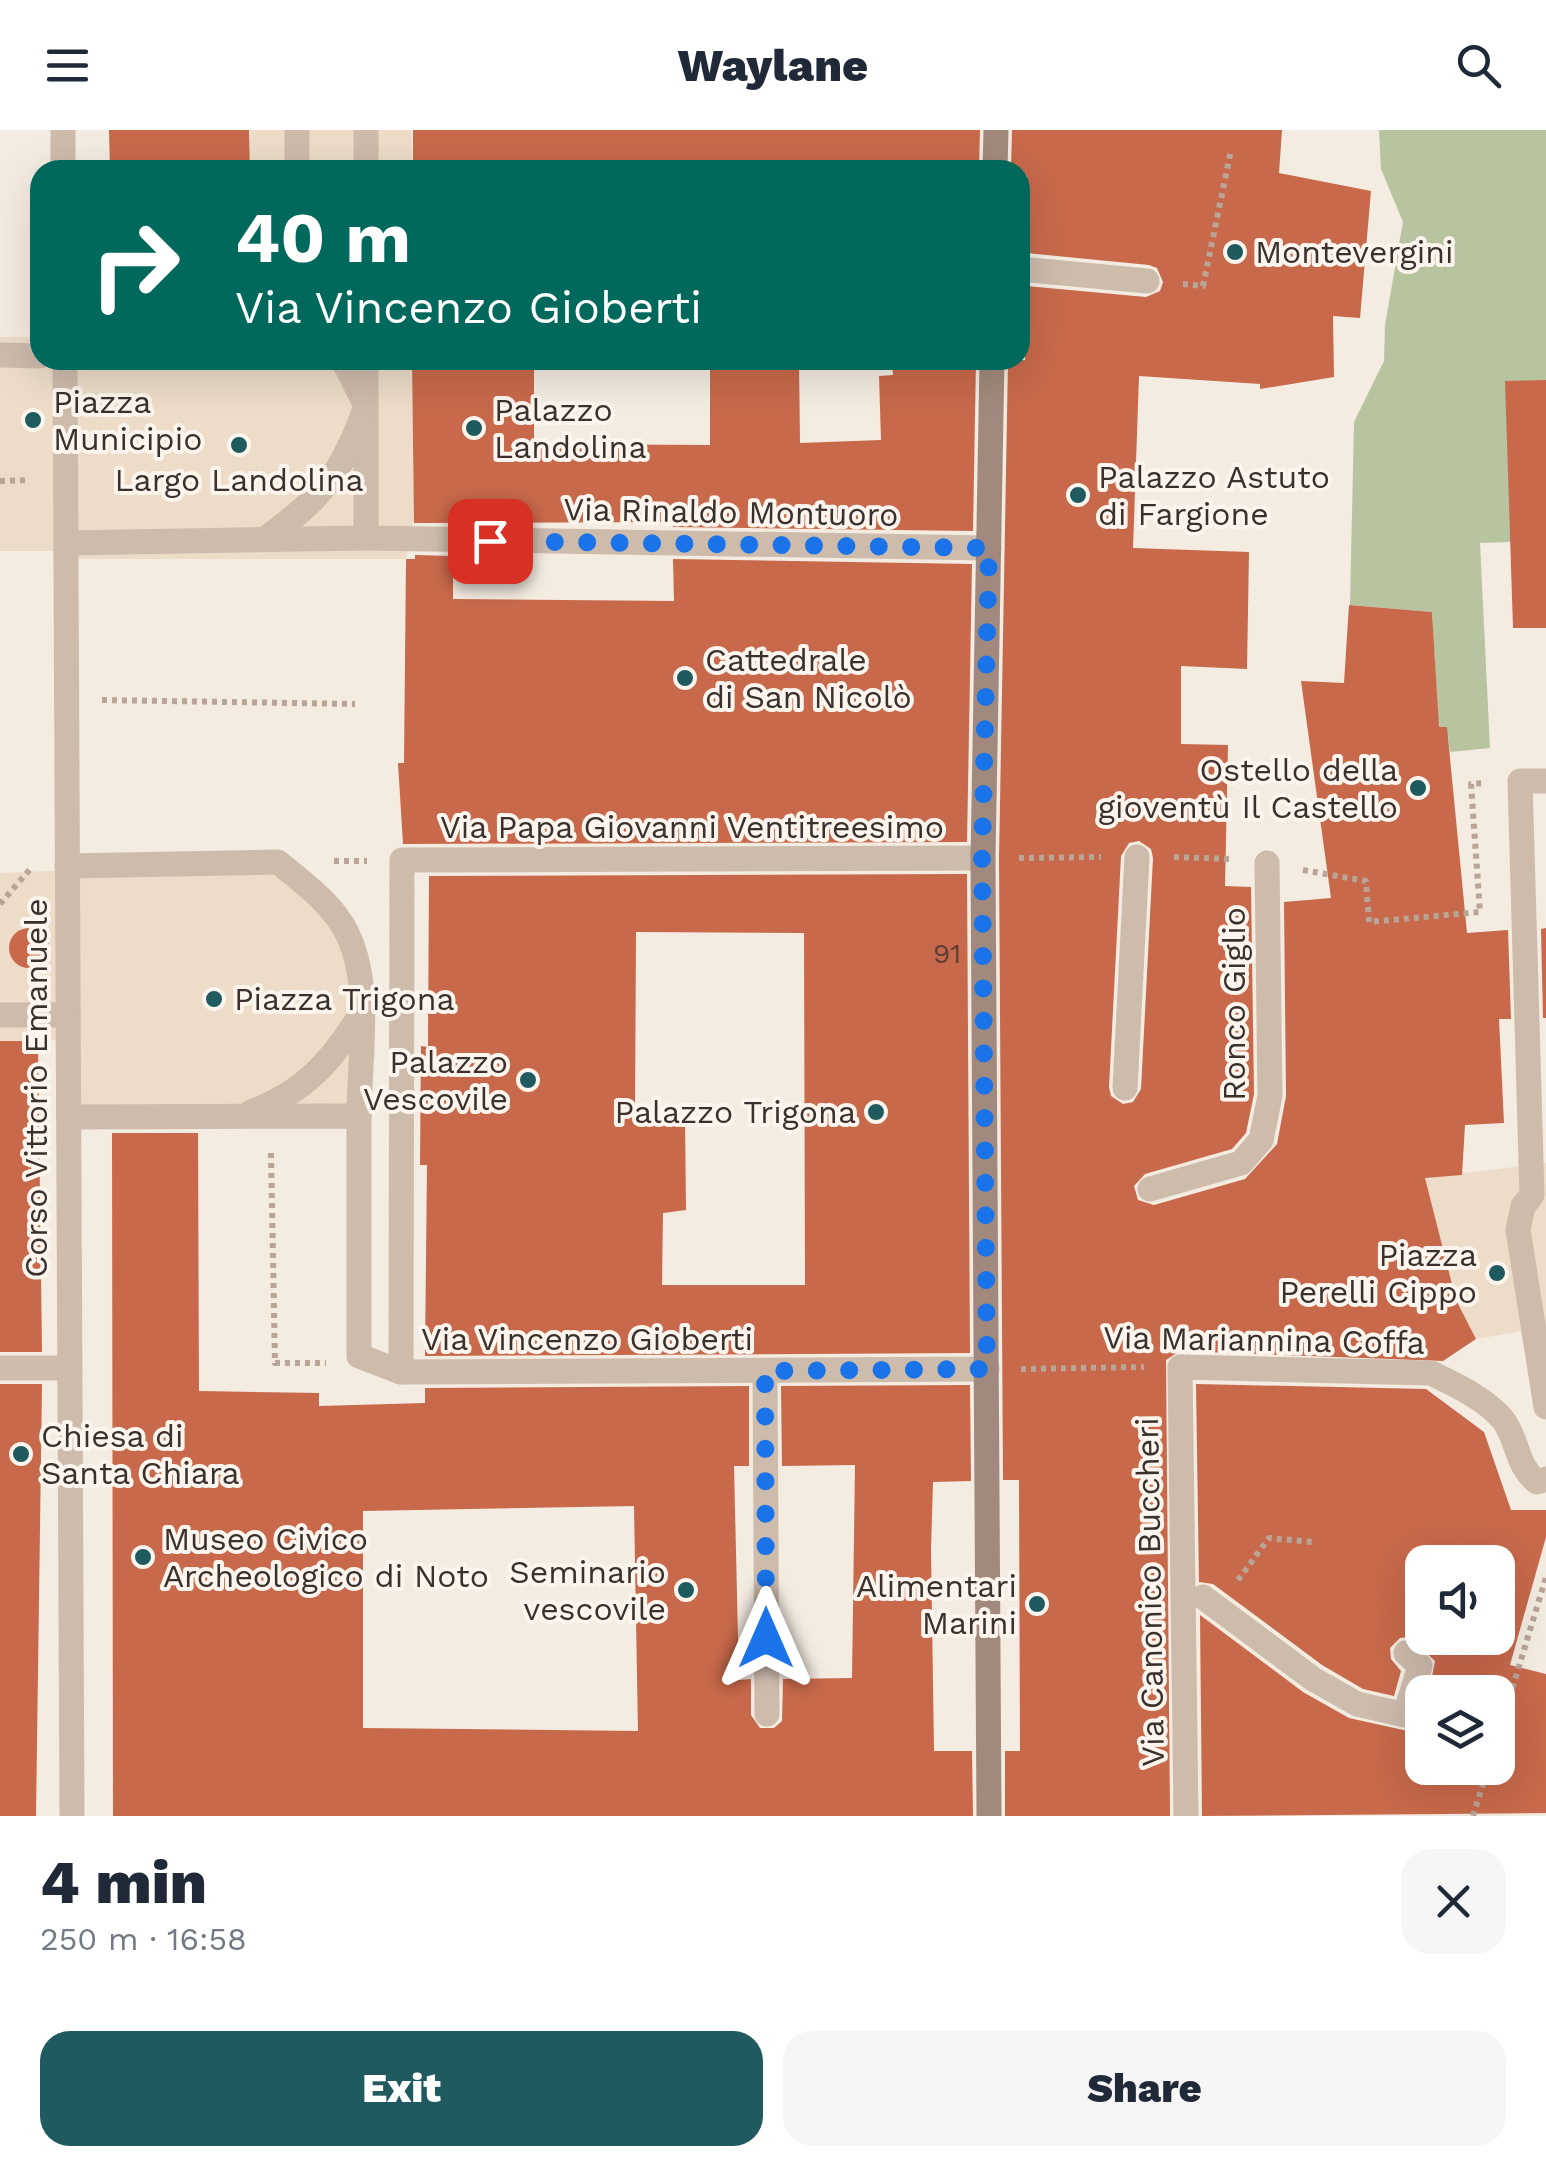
<!DOCTYPE html>
<html lang="en">
<head>
<meta charset="utf-8">
<style>
  :root { --surface:#fff; --page:#f6f6f7; --text:#1f2937; --muted:#747a83; --accent:#1f5a5e }
  body { margin:0; font-family:"Work Sans",sans-serif; background:var(--page); color:var(--text); height:100vh; display:flex; flex-direction:column; font-size:38px; white-space:nowrap }
  * { box-sizing:border-box; margin:0 }
  p { font-size:32px; color:var(--muted) }
  .icon { flex:none; width:55px; height:55px; fill:none; stroke:currentColor; stroke-width:2; stroke-linecap:round; stroke-linejoin:round }
  .map { position:relative; height:1686px; overflow:hidden }
  .sheet { display:flex; flex-direction:column; background:var(--surface); flex:1 }
  .sheet>* { flex:none }
  .top-card { position:absolute; left:30px; top:30px; width:1000px; height:210px; border-radius:30px; box-shadow:0 10px 40px #0002; background:#00695c; color:#fff; overflow:hidden }
  .fabs { position:absolute; left:1405px; top:1415px; display:grid; gap:20px }
  .fabs a { display:grid; place-items:center; width:110px; height:110px; border-radius:20px; background:var(--surface); box-shadow:0 10px 40px #0002; font-size:50px }
  .pin { position:absolute; display:grid; place-items:center; width:85px; height:85px; color:#fff; margin:-42px; border-radius:20px; box-shadow:0 5px 15px #0006 }
  .me { position:absolute; width:110px; margin:-55px; rotate:0deg; stroke-linejoin:round; filter:drop-shadow(0 0 8px #0008) }
  .turn { display:flex; align-items:center; gap:35px; height:210px; padding:0 40px; font-size:45px }
  .turn .icon { width:130px; height:130px; stroke-width:2.5 }
  .turn b { display:block; font-size:70px; line-height:85px }
  .round { display:grid; place-items:center; flex:none; width:105px; height:105px; border-radius:30px; background:var(--page) }
  .overview { display:flex; align-items:center; justify-content:space-between; height:170px; padding:0 40px }
  h1 { font-size:60px; font-weight:800; line-height:75px }
  .button { display:flex; gap:20px; margin-top:auto; padding:20px 40px }
  .button a { flex:1; height:115px; border-radius:30px; background:var(--accent); color:#fff; font-size:40px; font-weight:800; line-height:115px; text-align:center }
  .button a+a { background:var(--page); color:var(--text) }
  header { display:flex; justify-content:space-between; align-items:center; height:130px; padding:0 40px; background:var(--surface); font-size:45px; font-weight:800 }
  .map>svg:first-child { display:block }
  .green { fill:#b8c4a0 }
  .plaza { fill:#ecdcc8 }
  .building { fill:#c8694b; fill-rule:evenodd }
  .lines { fill:none; stroke-linecap:round; stroke-linejoin:round }
  .path { stroke:#b9a596; stroke-width:6; stroke-dasharray:5 5; stroke-linecap:butt }
  .street { stroke:#cdbbac; stroke-width:25 }
  .secondary { stroke:#a18a7d; stroke-width:25 }
  .route { stroke:#1a73e8; stroke-width:18; stroke-dasharray:0 32.4 }
  .poi-dot { fill:#1f5a5e; stroke:#fbf5ee; stroke-width:4 }
  .labels { text-anchor:middle; stroke-width:8; stroke-linejoin:round; paint-order:stroke }
  .number-label { font-size:28px; fill:#5e3e33 }
  .poi-label { font-size:32px; fill:#3b302b; stroke:#fbf5ee; text-anchor:start }
  .street-label { font-size:32px; fill:#3b302b; stroke:#fbf5ee }
</style>
</head>
<body>
<header><svg class="icon" aria-label="menu" viewBox="0 0 24 24"><path d="M4 6h16M4 12h16M4 18h16"/></svg>Waylane<svg class="icon" aria-label="search" viewBox="0 0 24 24"><circle cx="10" cy="10" r="6"/><path d="M15 15l6 6"/></svg></header>
<div class="map">
<svg width="1546" height="1686" viewBox="0 0 1546 1686">
  <rect width="100%" height="100%" fill="#f4ebe1"/>
  <!-- green -->
  <polygon class="green" points="1379,0 1546,0 1546,250 1510,412 1480,413 1490,618 1450,622 1448,606 1439,606 1432,482 1350,475 1354,292 1384,231 1385,195 1403,92 1381,39"/>
  <!-- plaza -->
  <g class="plaza">
    <polygon points="250,0 411,0 413,40 250,40"/>
    <polygon points="0,207 40,207 40,230 412,230 414,391 406,429 66,429 65,421 0,421"/>
    <polygon points="278,732 347,803 359,986 69,987 68,910 0,911 0,743"/>
    <polygon points="1546,1033 1546,1197 1476,1209 1456,1170 1424,1048"/>
  </g>
  <!-- building -->
  <g class="building">
    <polygon points="109,0 249,0 250,40 110,40"/>
    <polygon points="413,0 980,0 979,40 413,40"/>
    <path d="M 1012,0 L 1282,0 L 1279,43 L 1371,61 L 1360,188 L 1333,186 L 1334,247 L 1260,259 L 1260,254 L 1139,246 L 1133,418 L 1249,422 L 1247,539 L 1181,536 L 1181,614 L 1228,615 L 1225,756 L 1251,757 L 1254,964 L 1246,1003 L 1232,1019 L 1145,1044 L 1134,1056 L 1138,1070 L 1154,1075 L 1245,1049 L 1277,1014 L 1286,966 L 1284,772 L 1331,768 L 1301,551 L 1344,553 L 1349,475 L 1432,482 L 1439,597 L 1447,597 L 1467,803 L 1508,800 L 1511,889 L 1499,889 L 1504,993 L 1465,995 L 1462,1045 L 1425,1048 L 1456,1170 L 1476,1209 L 1443,1231 L 1180,1221 L 1166,1230 L 1170,1686 L 1005,1686 L 1005,1621 L 1020,1621 L 1019,1350 L 1003,1350 L 999,728 L 1008,230 L 1025,230 L 1026,156 L 1146,167 L 1160,161 L 1163,152 L 1157,138 L 1149,135 L 1026,123 L 1027,46 L 1011,40 ZM 1139,711 L 1151,719 L 1153,728 L 1141,959 L 1133,972 L 1123,974 L 1111,966 L 1109,957 L 1121,726 L 1129,713 Z"/>
    <polygon points="412,230 534,230 534,314 710,315 710,230 799,230 800,313 881,310 879,246 893,245 892,230 976,230 973,401 673,397 673,392 414,393"/>
    <polygon points="1546,250 1546,498 1513,498 1505,251"/>
    <polygon points="415,425 453,426 453,469 674,471 673,429 972,434 967,712 403,714 398,633 404,633 406,429 415,429"/>
    <path d="M 967,744 L 970,1223 L 425,1226 L 427,1035 L 420,1035 L 421,916 L 428,917 L 429,746 ZM 636,802 L 804,803 L 805,1155 L 662,1155 L 663,1083 L 686,1080 L 685,987 L 635,984 Z"/>
    <circle cx="29" cy="818" r="20"/>
    <polygon points="1546,798 1546,888 1543,888 1541,799"/>
    <polygon points="0,911 38,911 42,1222 0,1222"/>
    <path d="M 112,1003 L 198,1003 L 199,1261 L 319,1263 L 319,1276 L 425,1273 L 425,1258 L 749,1256 L 749,1336 L 734,1336 L 739,1550 L 751,1549 L 751,1585 L 760,1598 L 774,1598 L 782,1591 L 783,1549 L 852,1548 L 855,1335 L 782,1336 L 781,1256 L 970,1255 L 971,1351 L 933,1352 L 931,1420 L 934,1621 L 972,1621 L 973,1686 L 113,1686 ZM 634,1376 L 638,1601 L 363,1598 L 363,1381 Z"/>
    <polygon points="0,1254 42,1254 36,1686 0,1686"/>
    <path d="M 1196,1254 L 1426,1259 L 1484,1302 L 1511,1380 L 1546,1380 L 1546,1407 L 1510,1535 L 1546,1544 L 1546,1683 L 1202,1686 L 1200,1485 L 1303,1562 L 1349,1588 L 1408,1601 L 1417,1596 L 1422,1583 L 1422,1638 L 1498,1638 L 1498,1562 L 1429,1562 L 1435,1531 L 1409,1507 L 1400,1508 L 1390,1518 L 1391,1529 L 1401,1541 L 1394,1566 L 1363,1559 L 1322,1535 L 1213,1454 L 1199,1452 ZM 1422,1432 L 1498,1432 L 1498,1508 L 1422,1508 Z"/>
  </g>
  <g class="lines">
    <!-- path -->
    <g class="path">
      <polyline points="1183,154 1203,156 1231,20"/>
      <polyline points="0,351 29,350"/>
      <polyline points="102,570 355,574"/>
      <polyline points="1174,727 1231,729"/>
      <polyline points="1019,728 1101,727"/>
      <polyline points="334,731 367,731"/>
      <polyline points="1303,740 1366,751 1369,792 1480,782 1471,654 1483,653"/>
      <polyline points="0,774 31,738"/>
      <polyline points="271,1023 275,1233 326,1233"/>
      <polyline points="1021,1239 1144,1237"/>
      <polyline points="1238,1450 1269,1408 1312,1412"/>
      <polyline points="1498,1606 1546,1447"/>
      <polyline points="1473,1686 1488,1638"/>
    </g>
    <!-- street -->
    <g class="street">
      <polyline points="63,0 63,40"/>
      <polyline points="366,0 366,40"/>
      <polyline points="297,40 297,0"/>
      <polyline points="1020,139 1147,151"/>
      <polyline points="0,225 40,226"/>
      <polyline points="65,230 72,1686"/>
      <polyline points="366,230 366,408 989,418"/>
      <path d="M 265,409 C 323,367 342,344 366,276 L 343,230"/>
      <polyline points="66,413 366,408"/>
      <polyline points="1546,651 1520,651 1532,1065 1523,1076 1518,1100 1546,1277"/>
      <path d="M 67,736 L 278,732 C 303,753 332,773 347,803 C 373,856 359,929 359,986"/>
      <polyline points="0,885 68,885"/>
      <polyline points="1125,958 1137,727"/>
      <path d="M 251,982 C 302,964 333,930 360,885"/>
      <polyline points="69,987 359,986 359,1226 401,1242 987,1239"/>
      <polyline points="1150,1059 1241,1033 1261,1010 1270,966 1267,733"/>
      <polyline points="0,1238 70,1238"/>
      <polyline points="765,1241 767,1584"/>
      <polyline points="401,1242 402,730 983,728"/>
      <polyline points="1203,1467 1313,1549 1357,1574 1405,1585 1420,1536 1406,1523"/>
      <path d="M 1186,1686 L 1180,1237 L 1431,1243 C 1454,1254 1488,1270 1504,1291 C 1519,1313 1516,1335 1537,1352 L 1546,1349"/>
    </g>
    <!-- secondary -->
    <g class="secondary">
      <polyline points="995,40 996,0"/>
      <polyline points="989,1686 983,728 992,230"/>
    </g>
  </g>
  <g class="lines">
    <!-- route -->
    <polyline class="route" points="490,411 989,418 982,728 987,1239 765,1241 766,1508"/>
  </g>
  <!-- markers -->
  <g class="poi-dot">
    <circle cx="1235" cy="122" r="10"/>
    <circle cx="33" cy="290" r="10"/>
    <circle cx="474" cy="298" r="10"/>
    <circle cx="239" cy="315" r="10"/>
    <circle cx="1078" cy="365" r="10"/>
    <circle cx="685" cy="548" r="10"/>
    <circle cx="1418" cy="658" r="10"/>
    <circle cx="214" cy="869" r="10"/>
    <circle cx="528" cy="950" r="10"/>
    <circle cx="876" cy="982" r="10"/>
    <circle cx="1497" cy="1143" r="10"/>
    <circle cx="21" cy="1324" r="10"/>
    <circle cx="143" cy="1427" r="10"/>
    <circle cx="686" cy="1460" r="10"/>
    <circle cx="1037" cy="1474" r="10"/>
  </g>
  <g class="labels">
    <!-- number labels -->
    <g class="number-label">
      <text x="947" y="833">91</text>
    </g>
    <!-- poi labels -->
    <g class="poi-label">
      <text x="1255" y="133">Montevergini</text>
      <text x="53" y="283">Piazza<tspan x="53" dy="37">Municipio</tspan></text>
      <text x="494" y="291">Palazzo<tspan x="494" dy="37">Landolina</tspan></text>
      <text x="1098" y="358">Palazzo Astuto<tspan x="1098" dy="37">di Fargione</tspan></text>
      <text x="239" y="361" text-anchor="middle">Largo Landolina</text>
      <text x="705" y="541">Cattedrale<tspan x="705" dy="37">di San Nicolò</tspan></text>
      <text x="1398" y="651" text-anchor="end">Ostello della<tspan x="1398" dy="37">gioventù Il Castello</tspan></text>
      <text x="234" y="880">Piazza Trigona</text>
      <text x="508" y="943" text-anchor="end">Palazzo<tspan x="508" dy="37">Vescovile</tspan></text>
      <text x="856" y="993" text-anchor="end">Palazzo Trigona</text>
      <text x="1477" y="1136" text-anchor="end">Piazza<tspan x="1477" dy="37">Perelli Cippo</tspan></text>
      <text x="41" y="1317">Chiesa di<tspan x="41" dy="37">Santa Chiara</tspan></text>
      <text x="163" y="1420">Museo Civico<tspan x="163" dy="37">Archeologico di Noto</tspan></text>
      <text x="666" y="1453" text-anchor="end">Seminario<tspan x="666" dy="37">vescovile</tspan></text>
      <text x="1017" y="1467" text-anchor="end">Alimentari<tspan x="1017" dy="37">Marini</tspan></text>
    </g>
    <!-- street labels -->
    <g class="street-label">
      <text transform="translate(731 382) rotate(1)" y="11">Via Rinaldo Montuoro</text>
      <text x="692" y="708">Via Papa Giovanni Ventitreesimo</text>
      <text transform="translate(1234 874) rotate(-90)" y="11">Ronco Giglio</text>
      <text transform="translate(36 958) rotate(-90)" y="11">Corso Vittorio Emanuele</text>
      <text x="587" y="1220">Via Vincenzo Gioberti</text>
      <text transform="translate(1264 1210) rotate(1)" y="11">Via Mariannina Coffa</text>
      <text transform="translate(1150 1462) rotate(-91)" y="11">Via Canonico Buccheri</text>
    </g>
  </g>
</svg>
<div class="fabs">
<a><svg class="icon" aria-label="sound" viewBox="0 0 24 24"><path d="M4 9h4l5-4v14l-5-4H4zM17 9q2 3 0 6"/></svg></a>
<a><svg class="icon" aria-label="layers" viewBox="0 0 24 24"><path d="M12 4l9 5-9 5-9-5zM3 14l9 5 9-5"/></svg></a>
</div>
<div class="pin" style="left:490px;top:411px;background:#d93025"><svg class="icon" aria-label="arrive" viewBox="0 0 24 24"><path d="M6 21V4h12l-3 4 3 4H6"/></svg></div>
<svg class="me" style="left:766px;top:1508px" viewBox="-20 -20 40 40"><path d="M0-17L14 15 0 8-14 15z" fill="#1a73e8" stroke="#fff" stroke-width="4"/></svg>
<div class="top-card">
<div class="turn"><svg class="icon" aria-label="right" viewBox="0 0 24 24"><path d="M7 20v-9h11M14 6l5 5-5 5"/></svg><div><b>40 m</b>Via Vincenzo Gioberti</div></div>
</div>
</div>
<section class="sheet">
<div class="overview"><div><h1>4 min</h1><p>250 m · 16:58</p></div><a class="round"><svg class="icon" aria-label="close" viewBox="0 0 24 24"><path d="M6 6l12 12M18 6L6 18"/></svg></a></div>
<div class="button"><a>Exit</a><a>Share</a></div>
</section>
</body>
</html>
